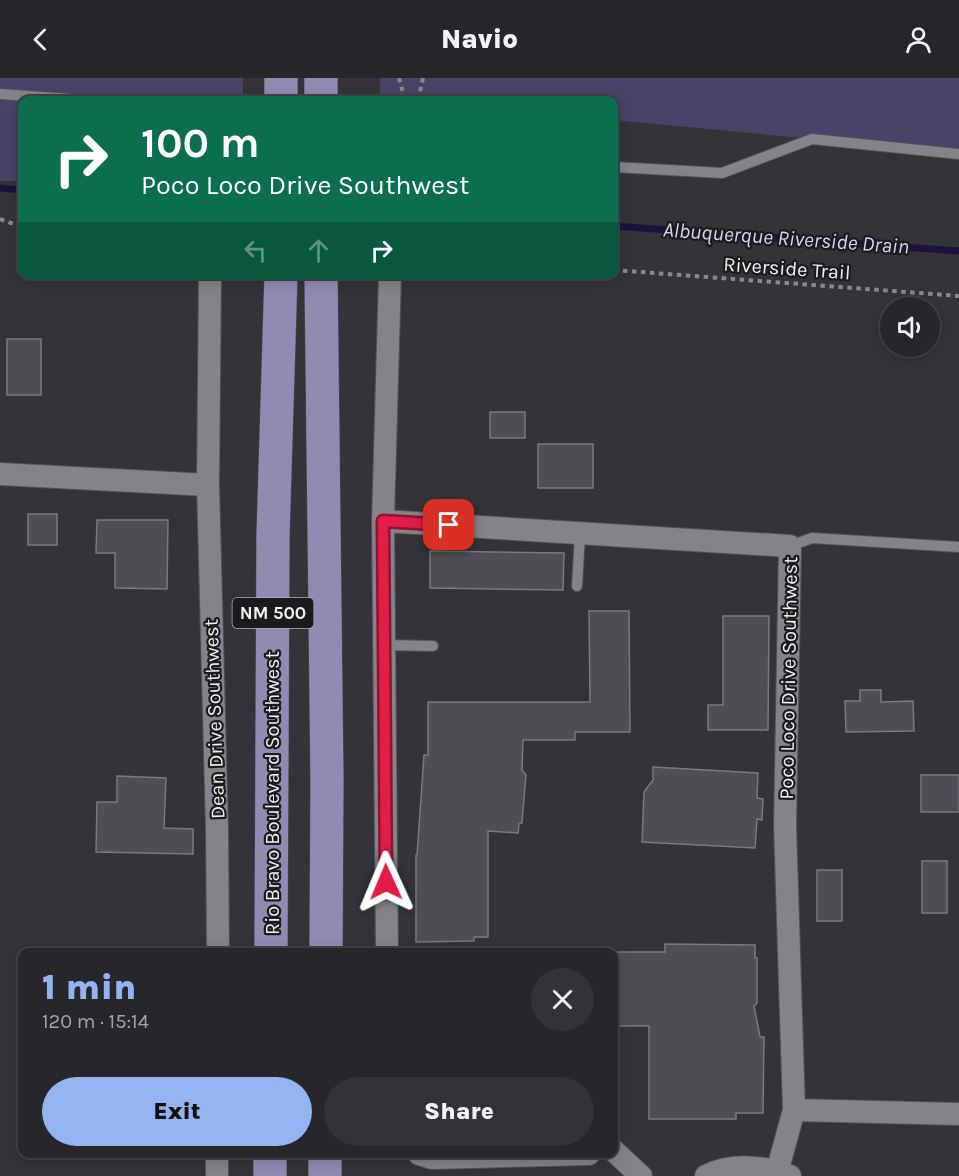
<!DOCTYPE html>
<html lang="en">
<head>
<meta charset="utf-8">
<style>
  :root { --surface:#27262a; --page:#333236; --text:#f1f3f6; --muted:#a4a5a8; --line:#434347; --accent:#95b2f1 }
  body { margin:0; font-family:Karla,sans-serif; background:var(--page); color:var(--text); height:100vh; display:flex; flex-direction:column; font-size:22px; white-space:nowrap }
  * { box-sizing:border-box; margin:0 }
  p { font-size:20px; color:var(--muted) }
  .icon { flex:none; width:33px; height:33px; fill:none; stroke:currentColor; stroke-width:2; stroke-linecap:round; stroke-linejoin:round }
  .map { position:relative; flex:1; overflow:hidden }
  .drawer { position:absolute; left:18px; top:870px; width:600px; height:210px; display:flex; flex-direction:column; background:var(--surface); border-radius:12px; box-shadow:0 3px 15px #0003,0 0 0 2px var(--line) }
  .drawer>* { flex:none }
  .guide { position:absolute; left:18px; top:18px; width:600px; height:183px; border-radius:12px; box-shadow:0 3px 15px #0003,0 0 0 2px var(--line); background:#0b6e4f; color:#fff; overflow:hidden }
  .tools { position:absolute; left:880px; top:219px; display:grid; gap:12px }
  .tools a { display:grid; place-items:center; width:60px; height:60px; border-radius:50%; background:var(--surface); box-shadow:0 3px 15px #0003,0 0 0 2px var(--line); font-size:30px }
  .pin { position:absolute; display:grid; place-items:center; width:51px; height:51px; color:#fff; margin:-26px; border-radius:12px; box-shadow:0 3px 9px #0006 }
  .me { position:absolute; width:66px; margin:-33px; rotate:359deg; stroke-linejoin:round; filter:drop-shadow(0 0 4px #0008) }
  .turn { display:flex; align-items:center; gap:21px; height:126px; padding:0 24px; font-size:27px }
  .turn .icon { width:78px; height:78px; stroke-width:2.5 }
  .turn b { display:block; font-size:42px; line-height:51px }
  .lanes { display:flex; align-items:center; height:57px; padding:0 24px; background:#0003; justify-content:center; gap:30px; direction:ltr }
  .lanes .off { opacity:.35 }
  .round { display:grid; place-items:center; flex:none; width:63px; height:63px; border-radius:32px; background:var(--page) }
  .head { display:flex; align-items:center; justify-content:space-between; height:102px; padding:0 24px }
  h1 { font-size:36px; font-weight:800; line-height:45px; color:var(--accent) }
  .cta { display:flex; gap:12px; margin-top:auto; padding:12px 24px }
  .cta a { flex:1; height:69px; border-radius:36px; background:var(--accent); color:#111; font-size:24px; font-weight:800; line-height:69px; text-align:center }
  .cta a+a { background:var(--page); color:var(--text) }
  header { display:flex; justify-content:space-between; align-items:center; height:78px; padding:0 24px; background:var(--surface); font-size:27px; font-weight:800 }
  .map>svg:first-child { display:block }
  .green { fill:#4b4268 }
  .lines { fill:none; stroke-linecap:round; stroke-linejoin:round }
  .stream { stroke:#1f113c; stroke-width:7 }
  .building { fill:#4f4e54; stroke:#7a7980; stroke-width:1.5 }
  .lane-casing { stroke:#525256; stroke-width:12 }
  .street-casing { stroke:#525256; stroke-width:24 }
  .primary-casing { stroke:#525256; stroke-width:34 }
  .path { stroke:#89898d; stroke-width:4; stroke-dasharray:4.5 4.5; stroke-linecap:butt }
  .lane { stroke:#848389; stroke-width:10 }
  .street { stroke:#848389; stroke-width:22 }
  .primary { stroke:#938ab2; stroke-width:33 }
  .route-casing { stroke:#92132f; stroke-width:15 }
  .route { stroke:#e11d48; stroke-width:10 }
  .labels { text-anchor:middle; stroke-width:4.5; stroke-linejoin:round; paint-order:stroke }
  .shield { fill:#1b1b1d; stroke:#b0b0b3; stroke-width:1.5 }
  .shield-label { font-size:18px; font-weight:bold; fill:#f0f0f3 }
  .street-label { font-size:20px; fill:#f0f0f3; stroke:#1b1b1d }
  .water-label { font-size:21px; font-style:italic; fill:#dad4f4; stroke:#1b1b1d }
</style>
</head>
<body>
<header><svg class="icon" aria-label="back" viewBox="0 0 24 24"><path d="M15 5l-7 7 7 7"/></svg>Navio<svg class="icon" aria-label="person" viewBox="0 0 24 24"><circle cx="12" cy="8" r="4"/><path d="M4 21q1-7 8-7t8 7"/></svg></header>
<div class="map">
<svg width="959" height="1098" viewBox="0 0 959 1098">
  <rect width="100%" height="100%" fill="#343338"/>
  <!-- green -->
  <g class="green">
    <polygon points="0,0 243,0 243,22 22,22 22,103 0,103"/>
    <polygon points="380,0 959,0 959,75 614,42 614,22 414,22 380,19"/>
  </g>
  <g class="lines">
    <!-- stream -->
    <g class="stream">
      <polyline points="0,110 22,112"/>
      <polyline points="614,148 959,173"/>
    </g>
  </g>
  <!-- building -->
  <g class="building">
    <rect x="7" y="261" width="34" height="56"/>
    <rect x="490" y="334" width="35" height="26"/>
    <rect x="538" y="366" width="55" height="44"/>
    <rect x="28" y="436" width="29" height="31"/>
    <polygon points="97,442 168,442 167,511 115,510 115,475 96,475"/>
    <polygon points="430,473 564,475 563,512 430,510"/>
    <polygon points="589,533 629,533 630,654 575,654 575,662 523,662 522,692 526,697 522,745 519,746 518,755 488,753 488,859 474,859 474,863 416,864 416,777 417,777 424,677 428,677 428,624 590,624"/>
    <polygon points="723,538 769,538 768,652 708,652 708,627 723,627"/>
    <polygon points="860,612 881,612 881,624 913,623 914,653 846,654 845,623 860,623"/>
    <polygon points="653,689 758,695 757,720 763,721 762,742 757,741 755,770 642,764 644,714 653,702"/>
    <rect x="921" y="697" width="38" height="37"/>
    <polygon points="117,698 166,700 164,750 193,751 193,776 96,774 97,724 117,724"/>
    <rect x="922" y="783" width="25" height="52"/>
    <rect x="817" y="792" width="25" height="51"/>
    <polygon points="665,866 755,867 755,880 757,880 757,925 754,928 760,959 764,959 763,1035 736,1035 736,1041 649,1041 649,948 614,948 614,874 665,874"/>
  </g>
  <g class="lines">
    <defs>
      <g id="lane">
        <polyline points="0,16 71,21 74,22"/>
        <polyline points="614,89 722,95 812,61 959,76"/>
        <polyline points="790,468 812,460 959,469"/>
        <polyline points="577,508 580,456"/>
        <polyline points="384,567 433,568"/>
      </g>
      <g id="street">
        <polyline points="210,196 208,407 217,752 218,874"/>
        <polyline points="0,396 208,407"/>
        <polyline points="383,443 790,468 785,748 794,1032 959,1036"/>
        <polyline points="387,874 383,443 390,196"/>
        <polyline points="614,1073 641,1098"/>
        <polyline points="419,1076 432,1080 589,1076"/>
        <polyline points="777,1094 794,1032"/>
        <polyline points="217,1098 217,1076"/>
        <path d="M 706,1098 C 731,1085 764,1088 790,1098"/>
      </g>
      <g id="primary">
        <polyline points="281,22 281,0"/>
        <polyline points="321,22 321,0"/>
        <polyline points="321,196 327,703 326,874"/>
        <polyline points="271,874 273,458 281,196"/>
        <polyline points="270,1098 270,1076"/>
        <polyline points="325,1098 325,1076"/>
      </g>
    </defs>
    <!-- lane casing -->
    <use href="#lane" class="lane-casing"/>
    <!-- street casing -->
    <use href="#street" class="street-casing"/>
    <!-- primary casing -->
    <use href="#primary" class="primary-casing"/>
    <!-- path -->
    <g class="path">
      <polyline points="399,0 405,22"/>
      <polyline points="418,22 423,0"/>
      <polyline points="0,141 22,149"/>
      <polyline points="614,192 959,218"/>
    </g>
    <!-- lane -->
    <use href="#lane" class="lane"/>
    <!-- street -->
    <use href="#street" class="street"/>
    <!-- primary -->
    <use href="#primary" class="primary"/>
  </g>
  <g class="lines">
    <defs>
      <polyline id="route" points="386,804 383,443 449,447"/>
    </defs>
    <!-- route casing -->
    <use href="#route" class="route-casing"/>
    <!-- route -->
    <use href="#route" class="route"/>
  </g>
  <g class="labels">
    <!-- shield labels -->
    <rect class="shield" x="232.5" y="520" width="81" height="30" rx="4.5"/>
    <g class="shield-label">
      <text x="273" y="541">NM 500</text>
    </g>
    <!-- street labels -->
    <g class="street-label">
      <text transform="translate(787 190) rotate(4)" y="7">Riverside Trail</text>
      <text transform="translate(788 600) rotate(-89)" y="7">Poco Loco Drive Southwest</text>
      <text transform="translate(214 641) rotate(-92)" y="7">Dean Drive Southwest</text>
      <text transform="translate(272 715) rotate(-90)" y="7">Rio Bravo Boulevard Southwest</text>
    </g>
    <!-- water labels -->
    <g class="water-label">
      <text transform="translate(786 160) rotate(4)" y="7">Albuquerque Riverside Drain</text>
    </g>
  </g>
</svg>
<div class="tools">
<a><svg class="icon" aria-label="sound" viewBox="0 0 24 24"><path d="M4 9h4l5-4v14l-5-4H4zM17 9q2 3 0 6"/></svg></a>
</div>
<div class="pin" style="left:449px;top:447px;background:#d93025"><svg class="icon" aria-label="arrive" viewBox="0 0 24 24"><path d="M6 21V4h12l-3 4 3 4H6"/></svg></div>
<svg class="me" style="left:386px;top:804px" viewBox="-20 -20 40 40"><path d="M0-17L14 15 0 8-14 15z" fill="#e11d48" stroke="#fff" stroke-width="4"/></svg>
<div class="guide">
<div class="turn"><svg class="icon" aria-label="right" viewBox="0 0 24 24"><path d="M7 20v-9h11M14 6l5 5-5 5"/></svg><div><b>100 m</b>Poco Loco Drive Southwest</div></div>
<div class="lanes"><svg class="icon off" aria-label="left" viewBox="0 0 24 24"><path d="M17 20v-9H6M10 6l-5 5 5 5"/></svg><svg class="icon off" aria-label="ahead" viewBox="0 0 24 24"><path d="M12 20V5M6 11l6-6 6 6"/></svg><svg class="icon" aria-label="right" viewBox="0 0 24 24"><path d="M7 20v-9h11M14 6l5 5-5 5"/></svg></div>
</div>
<section class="drawer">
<div class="head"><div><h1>1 min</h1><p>120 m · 15:14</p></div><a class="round"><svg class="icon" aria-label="close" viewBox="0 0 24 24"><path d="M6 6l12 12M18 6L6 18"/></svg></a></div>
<div class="cta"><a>Exit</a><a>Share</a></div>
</section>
</div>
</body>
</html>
